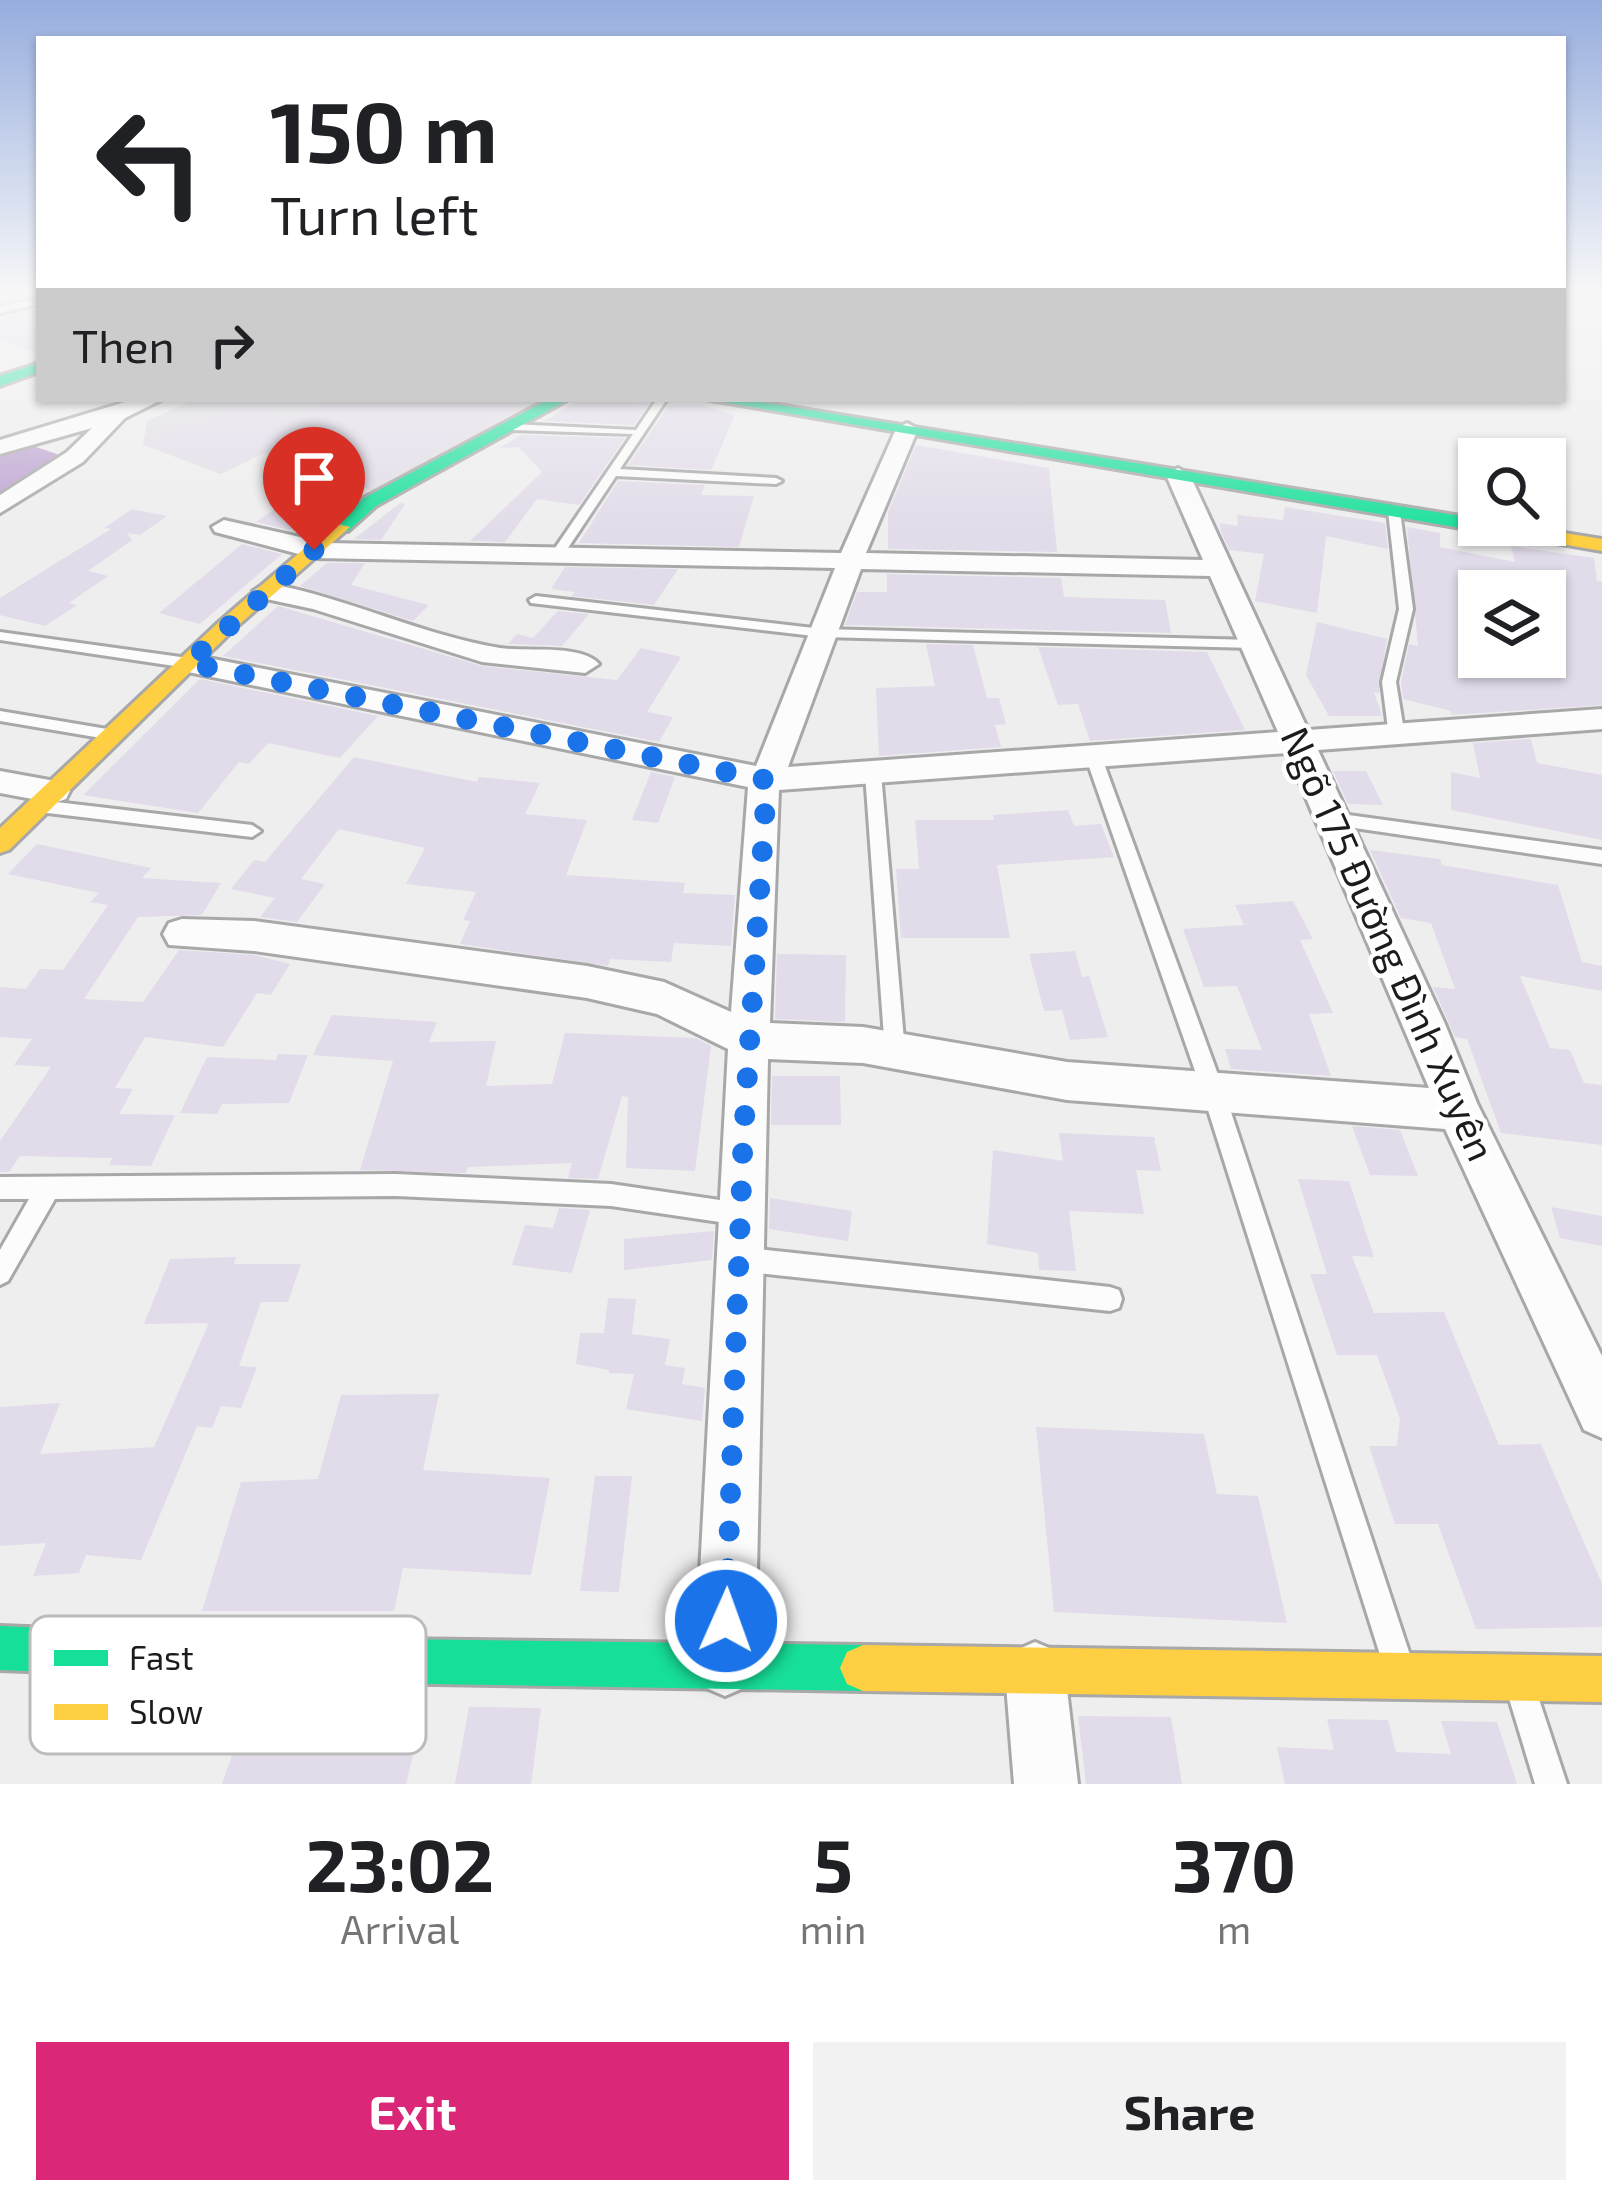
<!DOCTYPE html>
<html lang="en">
<head>
<meta charset="utf-8">
<style>
  :root { --surface:#fff; --page:#f2f2f2; --text:#202124; --muted:#757577; --accent:#db2777 }
  body { margin:0; font-family:"Exo 2",sans-serif; background:var(--page); color:var(--text); height:100vh; display:flex; flex-direction:column; font-size:45px; white-space:nowrap }
  * { box-sizing:border-box; margin:0 }
  p { font-size:39px; color:var(--muted) }
  .icon { flex:none; width:66px; height:66px; fill:none; stroke:currentColor; stroke-width:2; stroke-linecap:round; stroke-linejoin:round }
  .map { position:relative; height:1784px; overflow:hidden }
  .drawer { display:flex; flex-direction:column; background:var(--surface); flex:1 }
  .drawer>* { flex:none }
  .banner { position:absolute; left:36px; top:36px; width:1530px; height:366px; border-radius:0px; box-shadow:0 3px 9px #0004; background:#fff; color:var(--text); overflow:hidden }
  .fabs { position:absolute; left:1458px; top:438px; display:grid; gap:24px }
  .fabs a { display:grid; place-items:center; width:108px; height:108px; border-radius:0px; background:var(--surface); box-shadow:0 3px 9px #0004; font-size:60px }
  .pin { position:absolute; display:grid; place-items:center; width:102px; height:102px; color:#fff; margin:-123px -51px; border-radius:50% 50% 50% 0; rotate:-45deg; box-shadow:0 0 12px #0007 }
  .pin .icon { rotate:45deg }
  .me { position:absolute; width:132px; margin:-66px; rotate:2deg; stroke-linejoin:round; filter:drop-shadow(0 0 9px #0008) }
  .turn { display:flex; align-items:center; gap:42px; height:252px; padding:0 36px; font-size:54px }
  .turn .icon { width:156px; height:156px; stroke-width:2.5 }
  .turn b { display:block; font-size:84px; line-height:102px }
  .then { display:flex; align-items:center; height:114px; padding:0 36px; background:#0003; gap:24px; font-size:45px }
  .eta { display:flex; justify-content:space-evenly; align-items:center; height:204px; text-align:center }
  .eta b { font-size:72px; font-weight:700; line-height:84px }
  .button { display:flex; gap:24px; margin-top:auto; padding:24px 36px }
  .button a { flex:1; height:138px; border-radius:0px; background:var(--accent); color:#fff; font-size:48px; font-weight:700; line-height:138px; text-align:center }
  .button a+a { background:var(--page); color:var(--text) }
  .map>svg:first-child { display:block }
  .built { fill:#e1dee4 }
  .water { fill:#bca2d0 }
  .building { fill:#e2dbe9; fill-rule:evenodd }
  .lines { fill:none; stroke-linecap:round; stroke-linejoin:round }
  .lane-casing { stroke:#a8a8a9; stroke-width:6 }
  .street-casing { stroke:#a8a8a9; stroke-width:6 }
  .fast-casing { stroke:#a8a8a9; stroke-width:6 }
  .slow-casing { stroke:#a8a8a9; stroke-width:6 }
  .lane { fill:#fcfcfd; fill-rule:evenodd }
  .street { fill:#fcfcfd; fill-rule:evenodd }
  .fast { fill:#16e098; fill-rule:evenodd }
  .slow { fill:#ffcf43; fill-rule:evenodd }
  .route { stroke:#1a73e8; stroke-width:21; stroke-dasharray:0 37.8 }
  .labels { text-anchor:middle; stroke-width:9; stroke-linejoin:round; paint-order:stroke }
  .street-label { font-size:39px; fill:#1c1c1d; stroke:#fff }
  .key { fill:#fff; stroke:#bbb; stroke-width:3 }
  .key-label { font-size:33px; fill:#1c1c1d }
</style>
</head>
<body>
<div class="map">
<svg width="1602" height="1784" viewBox="0 0 1602 1784">
  <rect width="100%" height="100%" fill="#eeeeef"/>
  <!-- built -->
  <polygon class="built" points="196,399 546,399 375,492 265,453 221,474 143,445 147,421"/>
  <!-- water -->
  <polygon class="water" points="33,446 57,454 57,461 0,498 0,452"/>
  <!-- building -->
  <g class="building">
    <polygon points="21,313 39,331 39,355 0,339 0,317"/>
    <polygon points="333,399 530,399 357,491 306,534 256,522 343,463 283,439 221,469 152,443 238,405 290,421"/>
    <polygon points="579,399 632,399 630,402 649,403 634,425 545,421"/>
    <polygon points="669,405 701,405 735,415 711,470 628,465"/>
    <polygon points="521,435 625,438 579,505 537,499 505,542 470,541 542,472 519,447 499,448"/>
    <polygon points="916,445 1049,468 1057,552 888,549 888,512"/>
    <polygon points="618,481 705,485 701,495 754,496 739,547 579,543"/>
    <polygon points="400,503 405,504 381,540 354,539"/>
    <polygon points="1285,507 1385,523 1388,549 1326,536 1317,613 1255,601 1264,554 1229,550 1220,529 1220,523 1238,526 1237,515 1283,520"/>
    <polygon points="132,509 167,516 140,535 127,533 132,540 88,571 108,576 69,603 77,605 45,626 0,615 0,598 111,529 104,528"/>
    <path d="M 1407,527 L 1440,533 L 1440,547 L 1515,562 L 1511,546 L 1594,558 L 1597,581 L 1602,582 L 1602,705 L 1451,715 L 1451,711 L 1403,699 L 1401,682 L 1409,644 L 1418,646 ZM 1479,589 L 1545,591 L 1545,657 L 1479,657 Z"/>
    <polygon points="242,544 282,554 200,624 159,613"/>
    <polygon points="327,563 365,563 351,585 429,605 413,621 300,586"/>
    <polygon points="565,567 678,569 654,605 571,596 575,592 551,589"/>
    <polygon points="887,574 1061,578 1064,597 1165,600 1171,633 845,625 857,592 887,592"/>
    <polygon points="278,606 482,666 617,680 641,648 681,657 647,712 673,717 659,742 223,656"/>
    <polygon points="558,611 589,614 562,646 508,644 517,634 533,638"/>
    <polygon points="1317,622 1387,639 1379,693 1374,692 1382,716 1329,716 1306,675"/>
    <polygon points="926,644 973,645 987,698 999,698 1006,724 995,725 1001,747 879,756 876,688 935,686"/>
    <polygon points="1038,647 1207,652 1245,730 1090,741 1078,704 1058,705"/>
    <polygon points="200,679 378,716 340,758 268,743 249,764 239,762 198,813 83,795"/>
    <polygon points="1531,739 1537,763 1602,775 1602,840 1451,810 1451,772 1480,778 1473,743"/>
    <polygon points="354,757 477,782 479,777 540,783 525,814 587,820 566,875 685,883 683,893 735,895 731,946 674,943 671,962 610,959 608,966 460,944 470,921 463,920 476,892 406,884 425,848 339,829 301,879 325,884 297,922 260,917 275,898 231,889 254,860 265,862"/>
    <polygon points="1333,771 1366,771 1383,805 1348,804"/>
    <polygon points="651,772 675,777 658,823 632,820"/>
    <polygon points="1068,810 1074,826 1101,824 1114,857 997,865 1010,938 901,938 896,869 919,869 915,820 994,820 993,815"/>
    <polygon points="37,844 151,868 142,878 221,883 202,915 138,917 84,999 143,1002 179,950 254,955 290,964 271,995 257,993 223,1047 145,1037 115,1088 133,1089 119,1114 175,1115 151,1166 109,1165 112,1158 20,1156 9,1172 0,1172 0,1141 51,1067 14,1065 32,1039 0,1037 0,987 26,989 40,969 63,970 108,905 90,902 99,893 8,874"/>
    <polygon points="1370,850 1440,859 1442,865 1558,885 1582,962 1602,966 1602,991 1520,976 1550,1048 1570,1050 1584,1083 1602,1085 1602,1145 1501,1133 1467,1039 1455,1037 1433,987 1455,989 1431,923 1401,918"/>
    <polygon points="1293,901 1313,939 1300,940 1333,1013 1309,1014 1331,1076 1231,1069 1225,1049 1262,1050 1237,986 1204,987 1183,929 1244,925 1235,905"/>
    <polygon points="1075,951 1082,977 1089,976 1108,1037 1070,1040 1062,1010 1044,1011 1029,954"/>
    <polygon points="777,954 846,955 845,1022 775,1019"/>
    <polygon points="332,1015 437,1022 429,1042 496,1041 486,1086 552,1084 565,1033 696,1038 711,1046 695,1171 626,1168 628,1097 622,1096 598,1179 568,1178 572,1163 468,1167 466,1173 360,1170 393,1061 313,1055"/>
    <polygon points="278,1054 308,1055 289,1103 222,1104 217,1114 180,1113 207,1057 276,1060"/>
    <polygon points="772,1076 840,1076 841,1125 771,1125"/>
    <polygon points="1352,1126 1400,1130 1418,1176 1370,1175"/>
    <polygon points="1059,1133 1154,1137 1161,1171 1136,1170 1144,1214 1069,1211 1076,1271 1039,1270 1038,1253 987,1244 993,1150 1063,1161"/>
    <polygon points="1298,1179 1349,1181 1374,1257 1352,1256 1374,1313 1444,1312 1499,1445 1541,1444 1602,1584 1602,1627 1476,1629 1438,1524 1395,1524 1369,1446 1397,1446 1400,1419 1377,1355 1337,1355 1310,1274 1327,1274"/>
    <polygon points="770,1198 852,1211 848,1241 769,1229"/>
    <polygon points="1551,1207 1602,1216 1602,1246 1560,1238"/>
    <polygon points="559,1208 590,1210 572,1273 512,1265 525,1225 553,1228"/>
    <polygon points="714,1231 712,1260 624,1270 624,1239"/>
    <polygon points="236,1257 234,1264 301,1264 288,1302 261,1302 239,1366 257,1367 241,1408 221,1406 212,1428 197,1426 141,1560 86,1555 79,1573 33,1576 46,1543 0,1546 0,1407 60,1403 40,1454 154,1447 209,1323 144,1324 170,1259"/>
    <polygon points="608,1298 636,1299 632,1334 670,1339 665,1365 685,1368 682,1384 705,1388 702,1421 626,1409 634,1374 609,1373 609,1370 576,1364 580,1333 604,1333"/>
    <polygon points="439,1394 423,1470 550,1478 531,1575 403,1568 394,1611 202,1611 241,1482 318,1479 341,1395"/>
    <polygon points="1036,1427 1204,1434 1217,1494 1258,1496 1287,1623 1054,1612"/>
    <polygon points="595,1476 632,1476 619,1592 580,1591"/>
    <polygon points="317,1705 425,1706 406,1784 222,1784 245,1718 310,1726"/>
    <polygon points="469,1707 541,1708 531,1784 455,1784"/>
    <polygon points="1078,1716 1171,1717 1182,1784 1086,1784"/>
    <polygon points="1327,1719 1388,1720 1396,1752 1451,1754 1441,1721 1497,1722 1517,1784 1285,1784 1277,1747 1334,1750"/>
  </g>
  <g class="lines">
    <defs>
      <g id="lane">
        <polygon points="39,298 39,304 0,313 0,307"/>
        <polygon points="657,399 667,399 620,469 776,478 782,481 776,484 616,476 562,557 552,557 551,554 633,434 512,430 507,427 512,424 636,430"/>
        <polygon points="1394,507 1400,511 1413,609 1396,682 1405,737 1397,742 1389,737 1382,682 1399,609 1388,511"/>
        <polygon points="536,596 822,629 1254,640 1261,644 1254,648 822,637 531,603 529,600"/>
        <polygon points="0,632 188,658 195,663 188,668 0,640"/>
        <polygon points="0,711 113,730 121,735 113,740 0,721"/>
        <polygon points="1094,753 1102,758 1224,1091 1411,1658 1407,1669 1396,1673 1385,1669 1381,1658 1202,1091 1086,758"/>
        <polygon points="873,767 881,773 905,1052 902,1058 895,1061 888,1058 885,1052 865,773"/>
        <polygon points="39,800 252,825 261,831 252,837 39,812 31,806"/>
        <polygon points="1334,813 1602,850 1602,864 1334,825 1326,819"/>
        <polygon points="396,1174 611,1184 740,1203 748,1206 751,1214 748,1222 740,1225 611,1206 396,1196 55,1199 8,1281 0,1285 0,1250 29,1199 0,1199 0,1177"/>
        <polygon points="739,1247 1110,1287 1119,1290 1122,1299 1119,1308 1110,1311 739,1271 731,1267 727,1259 731,1251"/>
        <polygon points="1523,1680 1534,1684 1567,1784 1535,1784 1508,1695 1512,1684"/>
      </g>
      <g id="street">
        <polygon points="135,399 163,399 125,418 83,462 0,513 0,495 67,452 92,428 0,454 0,440"/>
        <path d="M 907,423 L 918,429 L 866,553 L 1203,560 L 1166,475 L 1178,468 L 1190,475 L 1308,730 L 1602,709 L 1602,729 L 1318,750 L 1445,1024 L 1477,1103 L 1602,1356 L 1602,1438 L 1584,1430 L 1445,1129 L 1067,1100 L 863,1063 L 768,1059 L 755,1666 L 746,1687 L 725,1696 L 704,1687 L 695,1666 L 728,1049 L 657,1014 L 587,998 L 254,951 L 169,945 L 163,934 L 169,923 L 182,919 L 254,921 L 587,966 L 664,982 L 731,1012 L 748,787 L 188,672 L 174,663 L 188,654 L 756,766 L 835,568 L 314,558 L 215,532 L 212,527 L 224,520 L 327,543 L 841,553 L 896,429 ZM 861,569 L 1210,576 L 1278,732 L 788,767 ZM 1287,753 L 1429,1088 L 1067,1062 L 863,1027 L 770,1023 L 779,790 Z"/>
        <path d="M 266,583 C 346,597 421,635 500,648 C 527,652 582,644 599,664 L 585,673 L 482,662 L 313,609 L 257,597 L 253,591 Z"/>
        <polygon points="0,771 66,783 70,791 66,799 54,803 0,793"/>
        <polygon points="1035,1642 1056,1651 1065,1672 1078,1784 1014,1784 1005,1672 1014,1651"/>
      </g>
      <g id="fast">
        <polygon points="39,363 39,372 0,386 0,376"/>
        <polygon points="549,399 569,399 376,506 348,531 332,527 364,498"/>
        <polygon points="705,399 742,399 1479,519 1479,525 1488,525 1479,531"/>
        <polygon points="0,1626 313,1638 863,1645 879,1652 886,1668 879,1684 863,1691 313,1682 0,1670"/>
      </g>
      <g id="slow">
        <polygon points="1479,520 1479,525 1515,525 1602,539 1602,551 1475,529 1473,525"/>
        <polygon points="334,523 350,527 234,629 9,850 0,853 0,828 220,621"/>
        <polygon points="863,1645 1602,1656 1602,1702 863,1691 847,1684 840,1668 847,1652"/>
      </g>
    </defs>
    <!-- lane casing -->
    <use href="#lane" class="lane-casing"/>
    <!-- street casing -->
    <use href="#street" class="street-casing"/>
    <!-- fast casing -->
    <use href="#fast" class="fast-casing"/>
    <!-- slow casing -->
    <use href="#slow" class="slow-casing"/>
    <!-- lane -->
    <use href="#lane" class="lane"/>
    <!-- street -->
    <use href="#street" class="street"/>
    <!-- fast -->
    <use href="#fast" class="fast"/>
    <!-- slow -->
    <use href="#slow" class="slow"/>
  </g>
  <!-- sky -->
  <linearGradient id="sky" x2="0" y2="1"><stop stop-color="#96adde"/><stop offset="0.54" stop-color="#f7f7f8"/><stop offset="1" stop-color="#f7f7f8" stop-opacity="0"/></linearGradient>
  <rect width="1602" height="539" fill="url(#sky)"/>
  <g class="lines">
    <!-- route -->
    <polyline class="route" points="314,550 188,663 767,780 743,1142 726,1621"/>
  </g>
  <g class="labels">
    <!-- street labels -->
    <g class="street-label">
      <text transform="translate(1388 944) rotate(66)" y="14">Ngõ 175 Đường Đình Xuyên</text>
    </g>
  </g>
  <!-- legend -->
  <rect x="30" y="1616" width="396" height="138" rx="18" class="key"/>
  <rect x="54" y="1650" width="54" height="16" fill="#16e098"/>
  <rect x="54" y="1704" width="54" height="16" fill="#ffcf43"/>
  <g class="key-label">
    <text x="129" y="1670">Fast</text>
    <text x="129" y="1724">Slow</text>
  </g>
</svg>
<div class="fabs">
<a><svg class="icon" aria-label="search" viewBox="0 0 24 24"><circle cx="10" cy="10" r="6"/><path d="M15 15l6 6"/></svg></a>
<a><svg class="icon" aria-label="layers" viewBox="0 0 24 24"><path d="M12 4l9 5-9 5-9-5zM3 14l9 5 9-5"/></svg></a>
</div>
<div class="pin" style="left:314px;top:550px;background:#d93025"><svg class="icon" aria-label="arrive" viewBox="0 0 24 24"><path d="M6 21V4h12l-3 4 3 4H6"/></svg></div>
<svg class="me" style="left:726px;top:1621px" viewBox="-20 -20 40 40"><circle r="17" fill="#1a73e8" stroke="#fff" stroke-width="3"/><path d="M0-11L8 9 0 5-8 9z" fill="#fff"/></svg>
<div class="banner">
<div class="turn"><svg class="icon" aria-label="left" viewBox="0 0 24 24"><path d="M17 20v-9H6M10 6l-5 5 5 5"/></svg><div><b>150 m</b>Turn left</div></div>
<div class="then">Then<svg class="icon" aria-label="right" viewBox="0 0 24 24"><path d="M7 20v-9h11M14 6l5 5-5 5"/></svg></div>
</div>
</div>
<section class="drawer">
<div class="eta">
<div><b>23:02</b><p>Arrival</p></div>
<div><b>5</b><p>min</p></div>
<div><b>370</b><p>m</p></div>
</div>
<div class="button"><a>Exit</a><a>Share</a></div>
</section>
</body>
</html>
